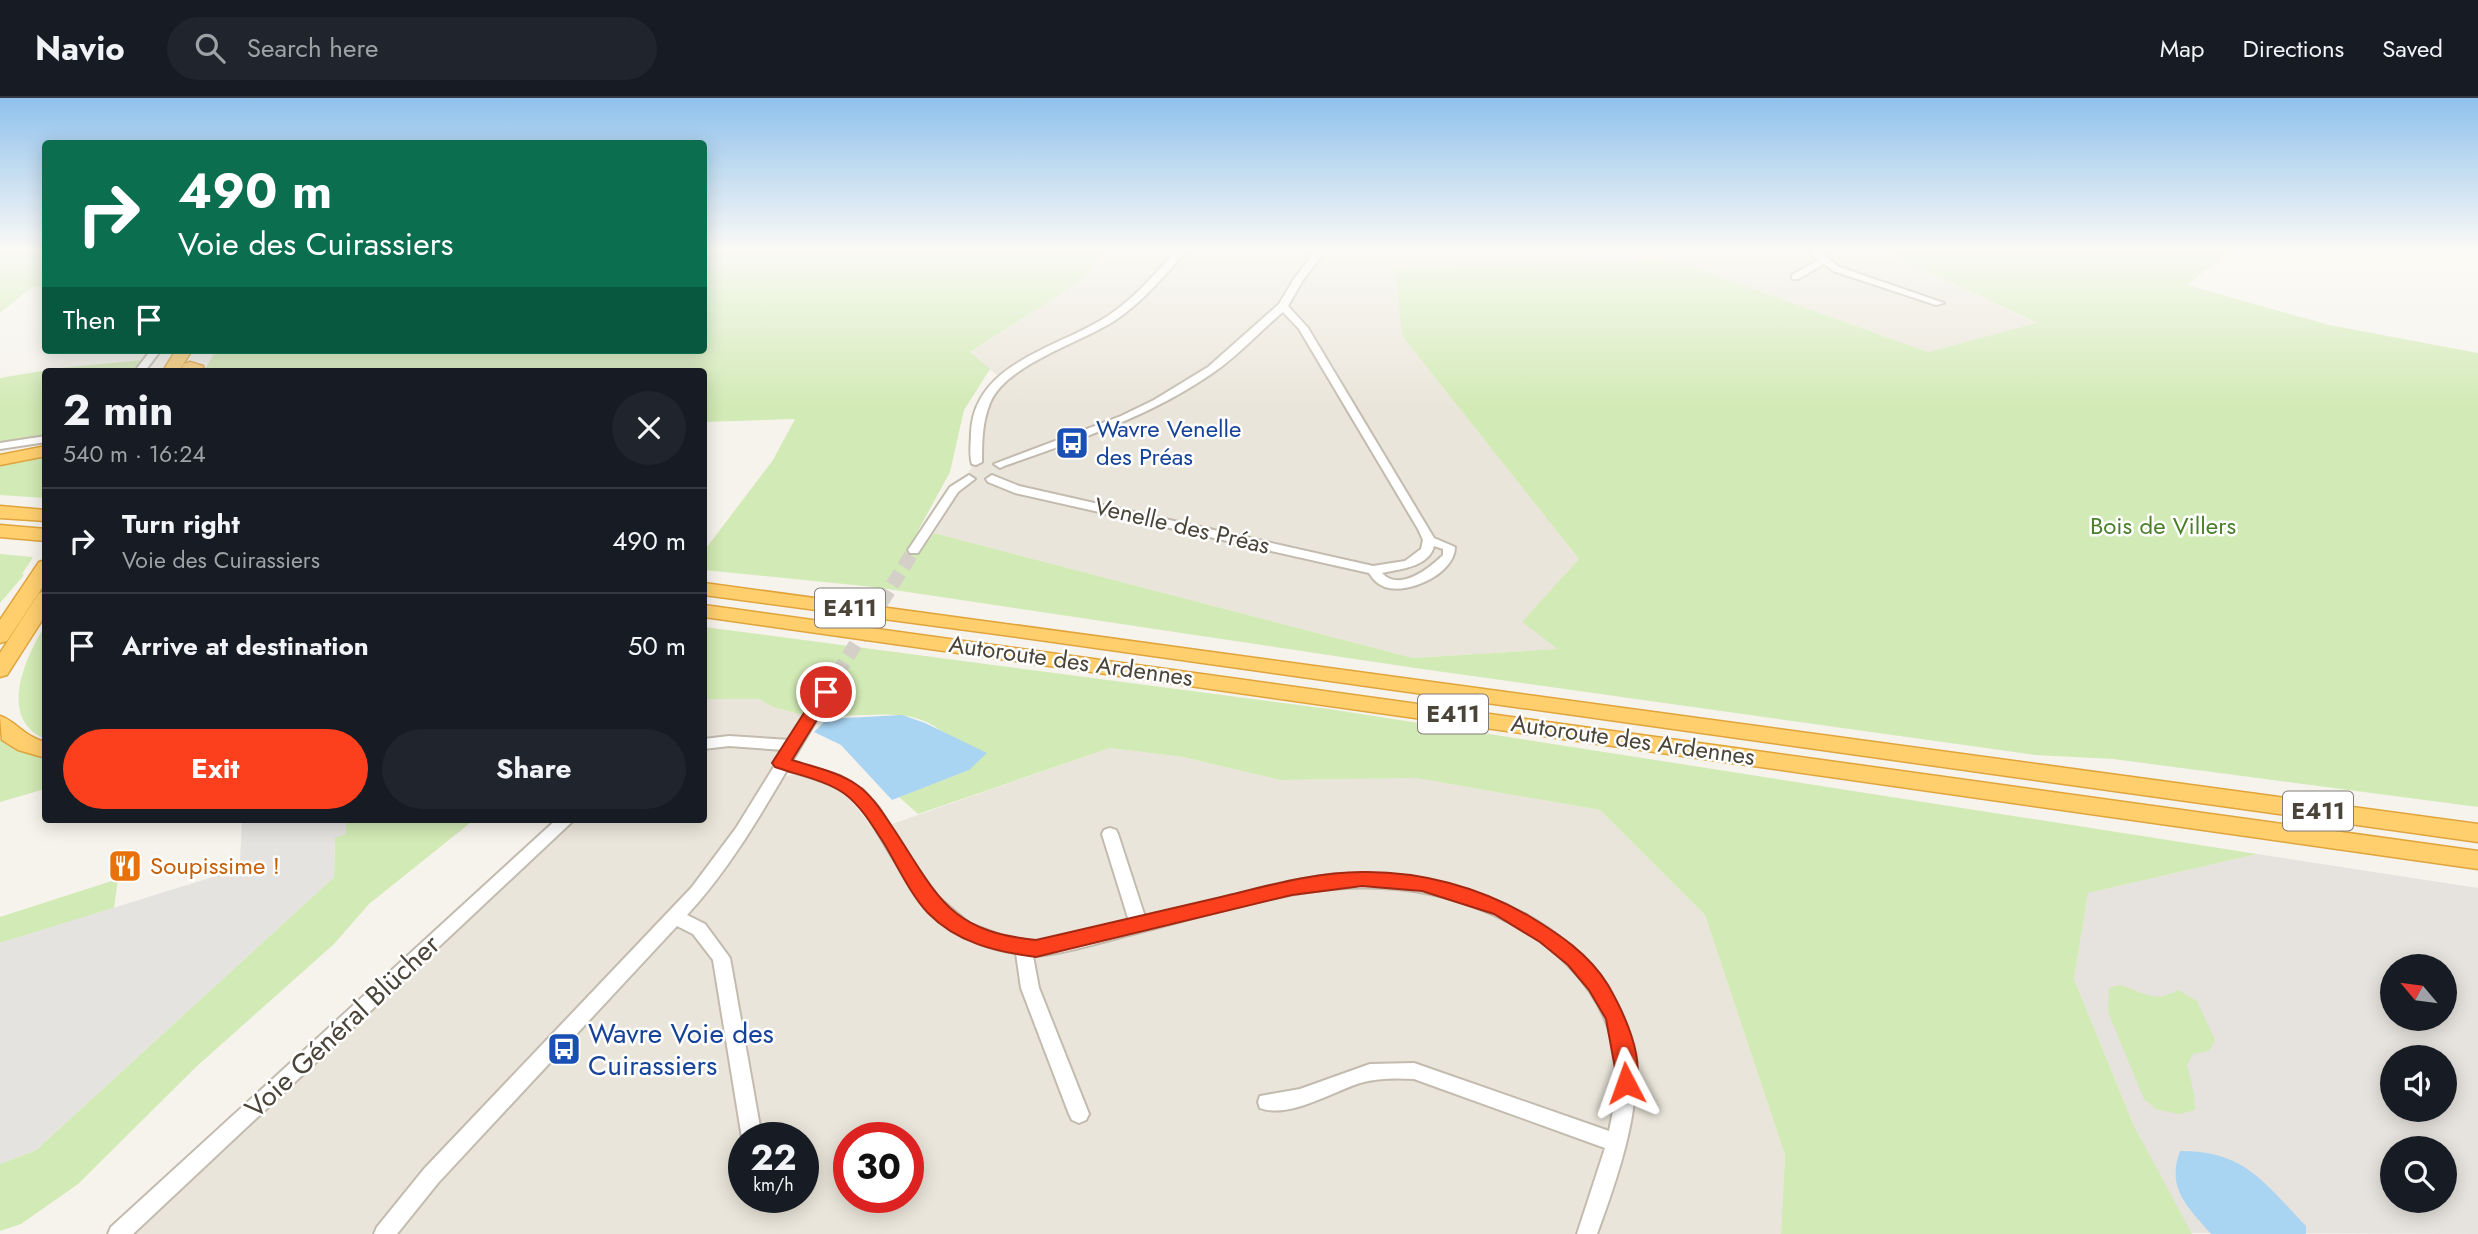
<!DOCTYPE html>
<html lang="en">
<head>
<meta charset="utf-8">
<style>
  :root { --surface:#171b24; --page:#20242c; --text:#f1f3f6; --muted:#9ea1a6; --line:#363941; --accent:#fc3f1d }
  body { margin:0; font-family:Jost,sans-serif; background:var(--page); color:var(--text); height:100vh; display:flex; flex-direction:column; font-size:26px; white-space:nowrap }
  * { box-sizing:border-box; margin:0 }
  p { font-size:23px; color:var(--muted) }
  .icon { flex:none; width:38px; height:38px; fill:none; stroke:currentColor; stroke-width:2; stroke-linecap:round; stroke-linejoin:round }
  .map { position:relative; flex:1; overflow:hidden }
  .sheet { position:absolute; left:42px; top:270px; width:665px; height:455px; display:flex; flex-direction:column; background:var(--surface); border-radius:7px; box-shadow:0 4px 18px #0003 }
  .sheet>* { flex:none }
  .hud { position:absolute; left:42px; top:42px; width:665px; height:214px; border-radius:7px; box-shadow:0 4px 18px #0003; background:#0b6e4f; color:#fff; overflow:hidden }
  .needle { width:46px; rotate:299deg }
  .fabs { position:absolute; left:2380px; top:856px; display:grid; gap:14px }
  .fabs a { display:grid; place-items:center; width:77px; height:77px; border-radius:50%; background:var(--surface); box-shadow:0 4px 18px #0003; font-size:35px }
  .speed { position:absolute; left:728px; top:1024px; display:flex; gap:14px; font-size:35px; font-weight:700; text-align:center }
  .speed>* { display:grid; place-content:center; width:91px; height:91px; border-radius:50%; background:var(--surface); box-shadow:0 4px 18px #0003; line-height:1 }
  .speed small { font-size:18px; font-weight:400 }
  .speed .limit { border:10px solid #d22; background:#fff; color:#111 }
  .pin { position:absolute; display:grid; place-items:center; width:60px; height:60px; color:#fff; margin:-30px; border:4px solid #fff; border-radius:50%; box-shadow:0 2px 7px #0007 }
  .me { position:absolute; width:77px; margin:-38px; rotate:356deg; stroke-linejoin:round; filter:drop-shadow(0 0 5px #0008) }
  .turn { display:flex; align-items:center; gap:24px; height:147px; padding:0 21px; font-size:32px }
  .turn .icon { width:91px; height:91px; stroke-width:2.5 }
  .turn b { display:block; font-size:49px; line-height:60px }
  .then { display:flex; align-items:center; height:66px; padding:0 21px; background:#0003; gap:14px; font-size:26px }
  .round { display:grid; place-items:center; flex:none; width:74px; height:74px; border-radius:37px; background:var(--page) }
  .headline { display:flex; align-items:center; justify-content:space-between; height:119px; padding:0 21px }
  h1 { font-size:42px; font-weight:700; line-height:52px }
  .primary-button { display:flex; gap:14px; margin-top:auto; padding:14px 21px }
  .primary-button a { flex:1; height:80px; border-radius:42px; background:var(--accent); color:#fff; font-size:28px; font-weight:700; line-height:80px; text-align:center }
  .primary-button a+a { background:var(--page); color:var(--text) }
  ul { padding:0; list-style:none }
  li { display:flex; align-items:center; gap:21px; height:105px; padding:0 21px; border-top:2px solid var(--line) }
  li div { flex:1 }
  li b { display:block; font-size:26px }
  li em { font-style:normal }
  header { display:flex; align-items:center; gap:42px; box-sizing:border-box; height:98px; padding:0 35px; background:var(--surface); border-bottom:2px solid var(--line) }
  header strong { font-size:33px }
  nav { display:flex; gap:38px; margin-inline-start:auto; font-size:24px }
  .search { width:490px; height:63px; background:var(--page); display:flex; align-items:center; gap:18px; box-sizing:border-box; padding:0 24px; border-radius:38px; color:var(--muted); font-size:26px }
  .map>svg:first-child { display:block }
  .residential { fill:#eae5da; fill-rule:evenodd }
  .industrial { fill:#e6e2dd; fill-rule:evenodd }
  .green { fill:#d2eab5 }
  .parking { fill:#e5e3e0 }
  .water { fill:#a9d4f2 }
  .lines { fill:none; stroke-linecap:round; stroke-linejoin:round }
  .minor-tunnel { stroke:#d4d0c8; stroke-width:14; stroke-dasharray:14 7; stroke-linecap:butt }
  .minor-casing { stroke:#c2bbae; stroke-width:4 }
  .highway-casing { stroke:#e0a43c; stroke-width:3 }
  .minor { fill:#fff; fill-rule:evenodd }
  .highway { fill:#ffcf6e; fill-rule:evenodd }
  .route { fill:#fc3f1d; stroke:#a42913; stroke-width:2 }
  .labels { text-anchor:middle; stroke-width:5; stroke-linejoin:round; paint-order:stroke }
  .shield { fill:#fff; stroke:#817c74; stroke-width:2 }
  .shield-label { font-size:23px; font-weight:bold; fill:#4b4439 }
  .transit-label { font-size:24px; fill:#164399; stroke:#fff; text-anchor:start }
  .street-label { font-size:24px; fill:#4b4439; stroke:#fff }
  .park-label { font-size:24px; fill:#4a7f2a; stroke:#fff }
  .food-label { font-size:24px; fill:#c56008; stroke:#fff; text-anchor:start }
  .near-street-label { font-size:28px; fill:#4b4439; stroke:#fff }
  .near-transit-label { font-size:28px; fill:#164399; stroke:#fff; text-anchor:start }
</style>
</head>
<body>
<header>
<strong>Navio</strong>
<div class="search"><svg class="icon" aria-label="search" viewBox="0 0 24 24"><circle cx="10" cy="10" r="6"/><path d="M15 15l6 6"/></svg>Search here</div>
<nav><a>Map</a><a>Directions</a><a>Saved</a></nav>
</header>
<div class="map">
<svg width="2478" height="1136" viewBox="0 0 2478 1136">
  <rect width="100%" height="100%" fill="#f6f3ec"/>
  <!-- residential -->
  <g class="residential">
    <polygon points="1110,151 1880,151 2038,226 1928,254 1679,164 1653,162 1397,171 1402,238 1579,461 1523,524 1559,551 1413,560 934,435 982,351 985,313 1006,284 969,255 1076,186"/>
    <path d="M 732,599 L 759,601 L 773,609 L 803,617 L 766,680 L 779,681 L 801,674 L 827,686 L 846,697 L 875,732 L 1110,650 L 1183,659 L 1280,682 L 1416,680 L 1600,712 L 1705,817 L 1785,1057 L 1781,1136 L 131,1136 L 576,721 L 704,721 L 704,601 ZM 744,1040 L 803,1040 L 803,1099 L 744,1099 ZM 849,1040 L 908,1040 L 908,1099 L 849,1099 Z"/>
  </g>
  <!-- industrial -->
  <path class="industrial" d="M 2257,756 L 2478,790 L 2478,1136 L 2190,1135 L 2134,1028 L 2074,881 L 2088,795 ZM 2392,868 L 2445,868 L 2445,920 L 2392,920 ZM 2392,959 L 2445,959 L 2445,1012 L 2392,1012 ZM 2392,1050 L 2445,1050 L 2445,1102 L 2392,1102 Z"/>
  <!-- green -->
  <g class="green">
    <polygon points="0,151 45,151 46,187 31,190 0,215"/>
    <polygon points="704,151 1110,151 1076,186 970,254 990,271 964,312 950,374 908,451 921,452 934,435 1413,560 1558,551 1522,524 1579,461 1402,238 1396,171 1653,162 1679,164 1928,254 2037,225 1880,151 2232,151 2187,187 2329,227 2478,255 2478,709 2113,661 2035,657 1415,570 874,489 704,472 704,453 773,362 795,321 704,324 704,273 204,273 216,252 704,252"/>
    <polygon points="143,262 135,273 46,273 45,339 0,346 0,280 60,270"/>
    <polygon points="45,357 45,400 0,397 0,366"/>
    <polygon points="0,456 33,459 22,476 24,477 0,505"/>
    <path d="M 45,528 L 45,641 C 0,622 21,566 45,528 Z"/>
    <path d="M 704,529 L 1329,611 L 2257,756 L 2088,795 L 2074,881 L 2134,1028 L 2192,1136 L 1781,1136 L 1785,1057 L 1705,817 L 1600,712 L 1416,680 L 1280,682 L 1183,659 L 1110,650 L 918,716 L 899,699 L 969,672 C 961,660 954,646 944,636 C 913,605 862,622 824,616 L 834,594 L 818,591 L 803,617 L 773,609 L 759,601 L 704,601 Z"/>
    <polygon points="0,641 14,650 45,659 45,691 0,704"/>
    <polygon points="346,721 475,721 369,806 334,846 197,968 78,1086 21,1126 0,1133 0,1066 36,1052 334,779 335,739 346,735"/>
    <polygon points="118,781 114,810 0,845 0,819"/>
    <path d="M 2120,887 C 2143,894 2154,906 2178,892 L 2197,903 L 2215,942 L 2209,953 L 2193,956 L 2187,967 L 2194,996 L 2195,1012 L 2179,1016 L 2156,1011 L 2144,1001 L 2108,914 L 2109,890 Z"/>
  </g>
  <!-- parking -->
  <polygon class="parking" points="242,721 346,721 346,736 335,740 334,779 36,1052 0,1066 0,845 232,773 240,764"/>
  <!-- water -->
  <g class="water">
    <polygon points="902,617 925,625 987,655 969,672 892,702 841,647 814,634 827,621"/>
    <path d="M 2180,1053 C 2246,1053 2264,1085 2306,1128 L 2306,1136 L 2211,1136 C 2188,1109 2166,1091 2180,1053 Z"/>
  </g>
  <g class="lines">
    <!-- minor-tunnel -->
    <polyline class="minor-tunnel" points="826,594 914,452"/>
    <defs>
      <g id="minor">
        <path d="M 1178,151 L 1188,151 C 1166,176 1142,205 1114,223 C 1080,245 1005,267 990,305 C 982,325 982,344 982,364 L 976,367 L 972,366 C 969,357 971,345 971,335 C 974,262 1065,249 1112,215 C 1137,198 1157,173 1178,151 Z"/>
        <path d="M 1317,151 L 1327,151 L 1303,182 L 1288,208 L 1308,230 L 1434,440 L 1455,449 C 1455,475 1409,497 1385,489 C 1377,486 1374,482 1369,475 L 1015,395 L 988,384 L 986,381 L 992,377 L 1019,388 L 1373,468 L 1405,463 L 1421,451 L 1423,442 L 1418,431 L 1299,231 L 1283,214 C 1260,233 1239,257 1214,274 C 1150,319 1077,342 1004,368 L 1000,370 L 994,366 L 1121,318 L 1154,302 L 1208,269 L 1279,206 L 1294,181 ZM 1434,448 L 1443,451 L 1443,457 C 1429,471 1399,494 1382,475 C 1400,471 1429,469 1434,448 Z"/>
        <polygon points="1805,151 1816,151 1839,169 1944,205 1936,207 1833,173 1824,166 1798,181 1792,181 1792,177 1818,162"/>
        <polygon points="151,252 161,252 145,273 135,273"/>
        <polygon points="46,338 46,344 0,351 0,345"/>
        <polygon points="969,377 975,381 958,394 918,455 910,455 908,452 950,389"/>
        <path d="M 826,589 L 833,594 L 792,663 L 840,678 L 863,692 L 879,710 L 910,761 L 938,799 L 970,826 L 1008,840 L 1036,844 L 1129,823 L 1102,736 L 1104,732 L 1110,730 L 1116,732 L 1118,736 L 1145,819 C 1178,811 1210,803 1243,795 C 1277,786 1312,777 1347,776 C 1467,772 1612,829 1634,960 C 1642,1012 1615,1087 1597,1136 L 1577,1136 L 1605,1050 L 1414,981 C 1395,980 1378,980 1360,985 C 1332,994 1289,1021 1260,1010 L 1258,1004 L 1260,998 L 1300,991 L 1370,966 L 1414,965 L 1609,1033 C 1624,967 1616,916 1568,867 C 1547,845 1521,829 1494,817 C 1371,760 1259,804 1137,835 C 1108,842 1061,857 1033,858 L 1039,890 L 1089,1016 L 1086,1022 L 1079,1025 L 1072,1022 L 1069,1016 L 1021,890 L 1016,855 C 948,846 918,802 885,747 C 875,730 866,712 851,699 C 833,684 808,679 787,672 C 757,723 727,774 687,817 L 705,826 L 730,860 L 762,1040 L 744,1040 L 744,1043 L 742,1040 L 713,862 L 693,836 L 677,828 L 438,1085 L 397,1136 L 374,1136 L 377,1129 L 424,1071 L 692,789 L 736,730 L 775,667 L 776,661 L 784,652 L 729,648 L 704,651 L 704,641 L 729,638 L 790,642 L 821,591 Z"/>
        <polygon points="557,721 575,721 133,1136 108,1136 111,1129"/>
      </g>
      <g id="highway">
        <polygon points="176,252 192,252 179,273 163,273"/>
        <polygon points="190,264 203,268 204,273 184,272 182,269 184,266"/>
        <polygon points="46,348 46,358 0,367 0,357"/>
        <polygon points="0,408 46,412 46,423 0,420"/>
        <polygon points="0,427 46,431 46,443 0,439"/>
        <polygon points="46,462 46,484 7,543 0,545 0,522 39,464"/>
        <polygon points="704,485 2478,726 2478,744 996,536 704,497"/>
        <polygon points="46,493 46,516 7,577 0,579 0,555 39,495"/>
        <polygon points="704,507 2478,753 2478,771 704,519"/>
        <path d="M 0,618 C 16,623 24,639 46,644 L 46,660 L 18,652 L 2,642 Z"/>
      </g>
    </defs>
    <!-- minor casing -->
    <use href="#minor" class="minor-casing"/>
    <!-- highway casing -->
    <use href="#highway" class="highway-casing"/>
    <!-- minor -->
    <use href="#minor" class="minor"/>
    <!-- highway -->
    <use href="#highway" class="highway"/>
  </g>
  <!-- sky -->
  <linearGradient id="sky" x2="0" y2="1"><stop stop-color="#8fc1ec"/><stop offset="0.49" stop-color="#fbfaf6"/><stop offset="1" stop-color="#fbfaf6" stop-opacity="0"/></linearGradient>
  <rect width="2478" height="310" fill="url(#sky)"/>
  <!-- route -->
  <path class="route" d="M 826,588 L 834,594 L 792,662 C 813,669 839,674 857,687 C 873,698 884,717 895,733 C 939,800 949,833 1036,842 C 1098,828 1160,813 1221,799 C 1267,788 1315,774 1362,774 C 1420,773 1479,789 1529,818 C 1559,836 1589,856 1608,887 C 1623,913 1647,962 1634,992 L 1626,994 L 1619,992 L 1606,921 L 1589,892 L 1568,867 L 1540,844 L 1494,816 L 1422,793 L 1362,788 L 1292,797 L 1036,859 C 997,854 957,845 928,815 C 911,797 898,769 885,747 C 874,730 862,709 845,696 C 826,682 797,677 775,669 L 772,665 L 820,590 Z"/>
  <!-- icons -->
  <defs>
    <symbol id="bus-square" viewBox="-11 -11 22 22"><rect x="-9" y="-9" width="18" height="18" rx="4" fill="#1a4fb4" stroke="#fff"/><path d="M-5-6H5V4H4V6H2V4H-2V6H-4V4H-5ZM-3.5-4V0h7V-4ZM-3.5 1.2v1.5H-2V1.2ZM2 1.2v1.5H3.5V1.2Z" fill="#fff"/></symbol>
    <symbol id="restaurant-square" viewBox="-11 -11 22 22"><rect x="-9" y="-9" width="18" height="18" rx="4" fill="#e8710a" stroke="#fff"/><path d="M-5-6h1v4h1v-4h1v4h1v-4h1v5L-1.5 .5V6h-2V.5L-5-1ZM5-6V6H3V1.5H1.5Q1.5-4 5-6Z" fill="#fff"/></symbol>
  </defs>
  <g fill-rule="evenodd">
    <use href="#bus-square" x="1053" y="326" width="38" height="38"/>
    <use href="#restaurant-square" x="106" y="749" width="38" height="38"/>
    <use href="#bus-square" x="545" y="932" width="38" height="38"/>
  </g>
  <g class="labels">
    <!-- shield labels -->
    <g class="shield">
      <rect x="815" y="490.5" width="70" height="39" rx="5"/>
      <rect x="1418" y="596.5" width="70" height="39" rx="5"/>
      <rect x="2283" y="693.5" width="70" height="39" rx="5"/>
    </g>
    <g class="shield-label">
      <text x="850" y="518">E411</text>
      <text x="1453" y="624">E411</text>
      <text x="2318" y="721">E411</text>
    </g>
    <!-- transit labels -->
    <g class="transit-label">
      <text x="1096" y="339">Wavre Venelle<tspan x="1096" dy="28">des Préas</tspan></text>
    </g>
    <!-- street labels -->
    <g class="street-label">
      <text transform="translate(1182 428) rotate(13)" y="8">Venelle des Préas</text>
      <text transform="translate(1071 563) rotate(8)" y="8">Autoroute des Ardennes</text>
      <text transform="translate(1633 642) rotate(8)" y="8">Autoroute des Ardennes</text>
    </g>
    <!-- park labels -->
    <g class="park-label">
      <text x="2163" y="436">Bois de Villers</text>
    </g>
    <!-- food labels -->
    <g class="food-label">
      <text x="150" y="776">Soupissime !</text>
    </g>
    <!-- near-street labels -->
    <g class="near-street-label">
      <text transform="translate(342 928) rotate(-43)" y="10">Voie Général Blücher</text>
    </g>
    <!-- near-transit labels -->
    <g class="near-transit-label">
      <text x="588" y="945">Wavre Voie des<tspan x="588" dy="32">Cuirassiers</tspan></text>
    </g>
  </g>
</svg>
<div class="fabs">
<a><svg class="needle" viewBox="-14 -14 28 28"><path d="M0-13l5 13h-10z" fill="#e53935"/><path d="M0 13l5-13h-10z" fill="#9ea1a6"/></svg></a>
<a><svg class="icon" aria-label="sound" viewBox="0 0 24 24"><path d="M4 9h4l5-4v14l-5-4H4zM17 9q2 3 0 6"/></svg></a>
<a><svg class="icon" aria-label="search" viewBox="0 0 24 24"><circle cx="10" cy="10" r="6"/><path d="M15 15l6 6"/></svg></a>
</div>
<div class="speed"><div>22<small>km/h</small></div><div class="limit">30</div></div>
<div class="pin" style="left:826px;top:594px;background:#d93025"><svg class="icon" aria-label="arrive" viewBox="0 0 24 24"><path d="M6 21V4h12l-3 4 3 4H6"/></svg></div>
<svg class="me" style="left:1626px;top:985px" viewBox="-20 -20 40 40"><path d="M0-17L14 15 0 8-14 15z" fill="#fc3f1d" stroke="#fff" stroke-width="4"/></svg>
<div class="hud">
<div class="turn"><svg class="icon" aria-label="right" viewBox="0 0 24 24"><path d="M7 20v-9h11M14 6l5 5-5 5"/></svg><div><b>490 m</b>Voie des Cuirassiers</div></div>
<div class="then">Then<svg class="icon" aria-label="arrive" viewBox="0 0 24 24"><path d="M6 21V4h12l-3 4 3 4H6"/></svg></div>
</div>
<section class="sheet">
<div class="headline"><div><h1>2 min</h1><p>540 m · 16:24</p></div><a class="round"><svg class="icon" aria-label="close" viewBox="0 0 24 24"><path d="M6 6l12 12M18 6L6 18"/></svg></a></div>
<ul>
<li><svg class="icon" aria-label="right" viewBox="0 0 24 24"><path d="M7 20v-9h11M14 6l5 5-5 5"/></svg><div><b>Turn right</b><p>Voie des Cuirassiers</p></div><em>490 m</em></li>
<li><svg class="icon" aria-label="arrive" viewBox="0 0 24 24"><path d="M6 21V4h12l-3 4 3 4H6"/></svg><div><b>Arrive at destination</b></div><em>50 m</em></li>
</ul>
<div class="primary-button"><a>Exit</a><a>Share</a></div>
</section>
</div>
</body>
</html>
